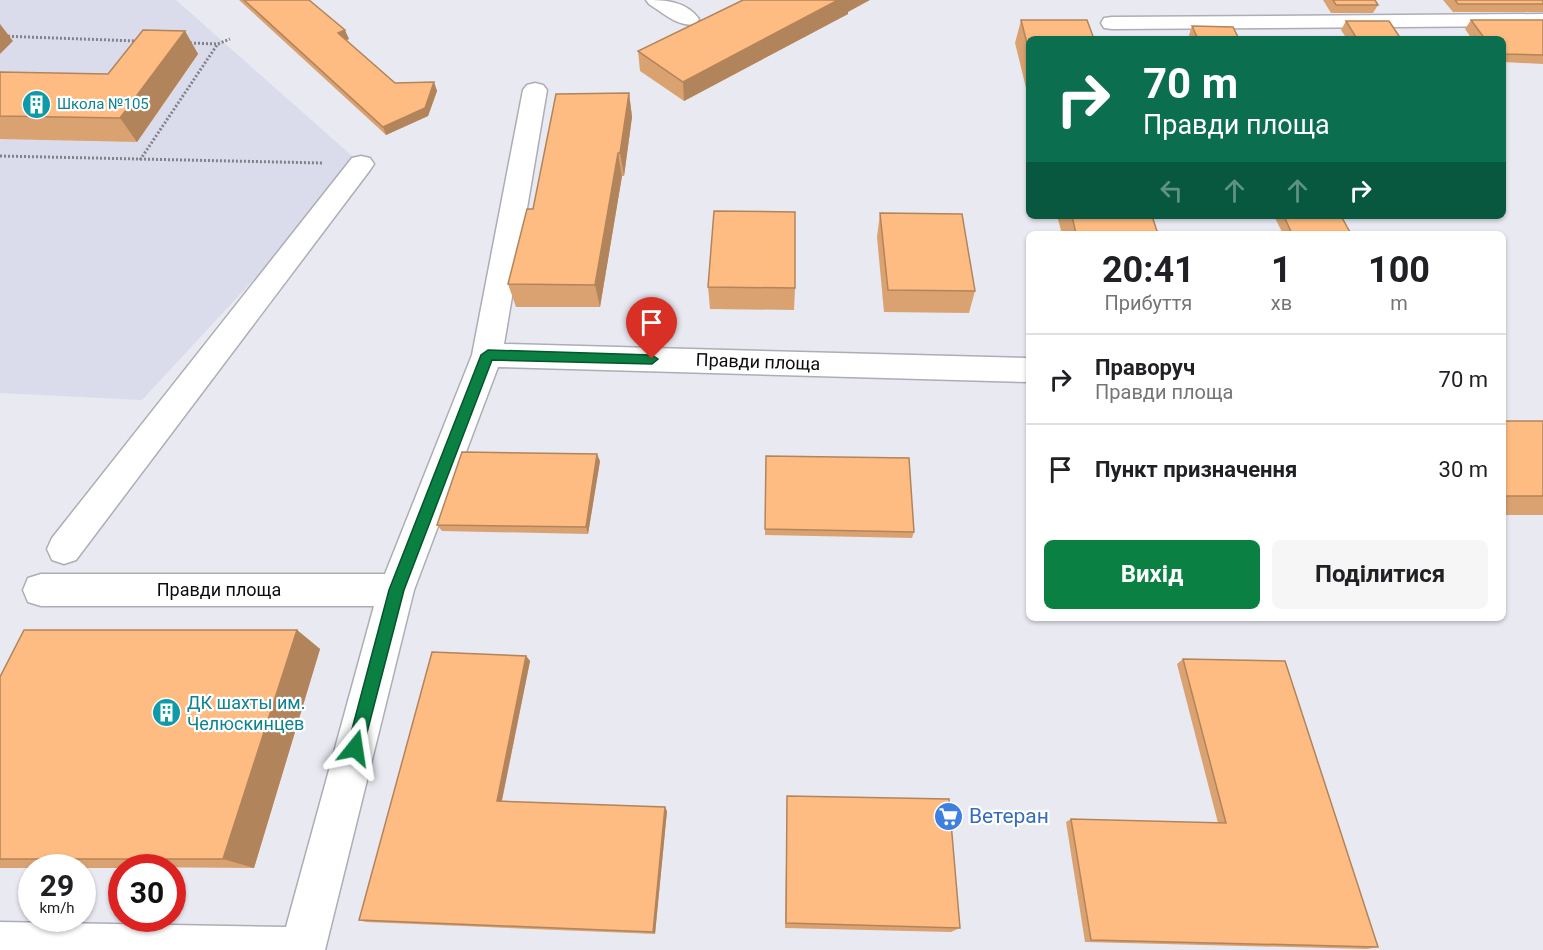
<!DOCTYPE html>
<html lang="uk">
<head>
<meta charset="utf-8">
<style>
  :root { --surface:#fff; --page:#f6f6f6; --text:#202124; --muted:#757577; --line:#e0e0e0; --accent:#0b8043 }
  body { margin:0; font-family:Roboto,sans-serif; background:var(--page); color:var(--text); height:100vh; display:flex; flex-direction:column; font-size:22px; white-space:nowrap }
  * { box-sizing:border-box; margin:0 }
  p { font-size:20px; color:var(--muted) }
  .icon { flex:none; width:33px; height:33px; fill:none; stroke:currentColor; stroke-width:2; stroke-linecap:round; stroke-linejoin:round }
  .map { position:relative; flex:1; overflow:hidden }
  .panel { position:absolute; left:1026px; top:231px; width:480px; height:390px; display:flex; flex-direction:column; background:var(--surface); border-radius:9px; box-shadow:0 2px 4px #0004 }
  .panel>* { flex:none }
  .banner { position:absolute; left:1026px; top:36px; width:480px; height:183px; border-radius:9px; box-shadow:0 2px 4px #0004; background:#0b6e4f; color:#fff; overflow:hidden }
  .speed { position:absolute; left:18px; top:854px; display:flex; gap:12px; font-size:30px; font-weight:700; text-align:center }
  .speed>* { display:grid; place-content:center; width:78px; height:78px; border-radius:50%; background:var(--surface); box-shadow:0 2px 4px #0004; line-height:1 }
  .speed small { font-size:15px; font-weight:400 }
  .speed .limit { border:9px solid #d22; background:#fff; color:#111 }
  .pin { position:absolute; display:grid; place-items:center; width:51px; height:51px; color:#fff; margin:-62px -26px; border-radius:50% 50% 50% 0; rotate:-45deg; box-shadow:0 0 6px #0007 }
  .pin .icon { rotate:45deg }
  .me { position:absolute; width:66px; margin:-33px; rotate:15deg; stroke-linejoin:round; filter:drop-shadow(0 0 4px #0008) }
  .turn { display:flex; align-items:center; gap:21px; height:126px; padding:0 18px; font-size:27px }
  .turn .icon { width:78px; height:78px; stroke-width:2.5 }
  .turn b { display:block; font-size:42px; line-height:51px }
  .lanes { display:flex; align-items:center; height:57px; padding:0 18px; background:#0003; justify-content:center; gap:30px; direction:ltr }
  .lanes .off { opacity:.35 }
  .eta { display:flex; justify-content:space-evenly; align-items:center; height:102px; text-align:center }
  .eta b { font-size:36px; font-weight:700; line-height:42px }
  .primary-button { display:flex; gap:12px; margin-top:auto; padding:12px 18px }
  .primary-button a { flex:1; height:69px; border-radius:9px; background:var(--accent); color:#fff; font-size:24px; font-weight:700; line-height:69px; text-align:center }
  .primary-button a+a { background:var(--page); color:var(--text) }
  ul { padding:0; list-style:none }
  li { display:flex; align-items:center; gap:18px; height:90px; padding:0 18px; border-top:2px solid var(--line) }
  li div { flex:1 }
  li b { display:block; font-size:22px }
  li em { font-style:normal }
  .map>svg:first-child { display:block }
  .built { fill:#dadcec }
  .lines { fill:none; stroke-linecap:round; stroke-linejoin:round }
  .minor-casing { stroke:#acadb5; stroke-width:3 }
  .path { stroke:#828288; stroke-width:3; stroke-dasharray:2 2; stroke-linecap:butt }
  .minor { fill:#fff; fill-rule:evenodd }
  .wall { fill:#daa270 }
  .shaded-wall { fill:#b2845b }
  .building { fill:#febc82; stroke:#b2845b; stroke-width:1.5 }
  .route { fill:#0b8043; stroke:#07532c; stroke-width:1.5 }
  .labels { text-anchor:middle; stroke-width:4.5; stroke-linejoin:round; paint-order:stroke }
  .far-culture-label { font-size:15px; fill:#0d838f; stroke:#fff; text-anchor:start }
  .street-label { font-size:18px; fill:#0c0c0e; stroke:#fff }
  .culture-label { font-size:18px; fill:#0d838f; stroke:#fff; text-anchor:start }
  .near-shop-label { font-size:21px; fill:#366cbe; stroke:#fff; text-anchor:start }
</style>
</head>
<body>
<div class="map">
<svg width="1543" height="950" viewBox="0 0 1543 950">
  <rect width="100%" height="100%" fill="#e9e9f2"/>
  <!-- built -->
  <polygon class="built" points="0,0 176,0 361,164 142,400 0,393"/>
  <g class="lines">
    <defs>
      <g id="minor">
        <path d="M 646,0 C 665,0 686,1 699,19 L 696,24 C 679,28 663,13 649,4 Z"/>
        <polygon points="1543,14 1543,26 1112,29 1104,28 1101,23 1104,18 1112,17"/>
        <polygon points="535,83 543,85 547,90 504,344 1029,358 1029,382 498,367 414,590 325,950 0,950 0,922 286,927 374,606 41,606 28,602 23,590 28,578 41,574 385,574 472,355 523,90 527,85"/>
        <polygon points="361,156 370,158 374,164 370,170 76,560 64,564 52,560 47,549 52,538 352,158"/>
      </g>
    </defs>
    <!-- minor casing -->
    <use href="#minor" class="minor-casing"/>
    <!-- path -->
    <g class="path">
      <polyline points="0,36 137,41"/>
      <polyline points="190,43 218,44 230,39"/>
      <polyline points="0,156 323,163"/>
      <polyline points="140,160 217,45"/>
    </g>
    <!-- minor -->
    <use href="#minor" class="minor"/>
  </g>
  <!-- wall -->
  <g class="wall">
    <polygon points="239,0 309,0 349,39 346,40 395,83 434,82 437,91 428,116 386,135"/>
    <polygon points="1323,0 1375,0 1378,5 1373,13 1331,13"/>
    <polygon points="1443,0 1543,0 1543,12 1453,12"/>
    <polygon points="848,12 848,14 684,101 640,71 638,51"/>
    <polygon points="1021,20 1029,39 1029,100 1015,43"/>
    <polygon points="1471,20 1543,20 1543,64 1503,62 1503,39 1472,39 1465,29"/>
    <polygon points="1346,21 1401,39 1347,39 1341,30"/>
    <polygon points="1192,26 1239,39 1191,39 1189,35"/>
    <polygon points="185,31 198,54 137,142 0,139 0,72 108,74"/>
    <polygon points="629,93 632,117 624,176 622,176 600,307 516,307 508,284 533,209"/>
    <polygon points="880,213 975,291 969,313 884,312 877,237"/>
    <polygon points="1057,216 1152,216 1158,234 1062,234"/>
    <polygon points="1274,216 1341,216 1351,234 1283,234"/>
    <polygon points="708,287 795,288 794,310 710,309"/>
    <rect x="1503" y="421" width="40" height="94"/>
    <polygon points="766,456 914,532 912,538 765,535"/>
    <polygon points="600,461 588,534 442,531 437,525"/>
    <polygon points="297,630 320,649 254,868 122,867 122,868 82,868 82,867 32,867 32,868 0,868 0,677"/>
    <polygon points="526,656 530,661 502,801 667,811 655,934 366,922 359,920"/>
    <polygon points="1183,659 1378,947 1367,949 1085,942 1066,822 1071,819 1218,823 1177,664"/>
    <polygon points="787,796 960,928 951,932 785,928"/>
  </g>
  <!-- shaded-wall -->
  <g class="shaded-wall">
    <polygon points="838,0 870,0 848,12 848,14 684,101 683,82"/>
    <polygon points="0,24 13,41 0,54"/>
    <polygon points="345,30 349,39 342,42 338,33"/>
    <polygon points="185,31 198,54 137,142 120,118"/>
    <polygon points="434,82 437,91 428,116 386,135 383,127"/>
    <polygon points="629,93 632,117 624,176 620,153"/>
    <polygon points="618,153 622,176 600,307 595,285"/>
    <polygon points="597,454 600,461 588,534 586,527"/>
    <polygon points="297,630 320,649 254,868 223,859"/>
    <polygon points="526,656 530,661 501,804 497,801"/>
    <polygon points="665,807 667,811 655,934 653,932"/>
  </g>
  <!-- building -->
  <g class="building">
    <polygon points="244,0 309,0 345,30 338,33 395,83 434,82 425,108 383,127"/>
    <polygon points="743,0 838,0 683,82 638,51"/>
    <polygon points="1333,0 1375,0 1378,5 1336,5"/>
    <polygon points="1455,0 1543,0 1543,4 1458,4"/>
    <polygon points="1021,20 1087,20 1094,39 1029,39 1029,51"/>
    <polygon points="1471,20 1543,20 1543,55 1503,54 1503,39 1485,39"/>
    <polygon points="1346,21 1389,21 1401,39 1357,39"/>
    <polygon points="1192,26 1233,27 1239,39 1198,39"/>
    <polygon points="143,30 185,31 120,118 0,116 0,72 108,74"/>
    <polygon points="629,93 620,153 618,153 595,285 508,284 527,209 533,209 556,94"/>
    <polygon points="714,211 795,212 795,288 708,287"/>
    <polygon points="880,213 962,214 975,291 888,290"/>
    <polygon points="1072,216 1152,216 1158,234 1076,234"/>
    <polygon points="1284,216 1341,216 1351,234 1292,234"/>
    <rect x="1503" y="421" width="40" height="75"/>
    <polygon points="462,452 597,454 586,527 437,525"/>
    <polygon points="766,456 909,458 914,532 765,529"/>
    <polygon points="24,630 297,630 223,859 0,859 0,677"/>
    <polygon points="432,652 526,656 497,801 665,807 653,932 359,920"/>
    <polygon points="1183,659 1285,661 1378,947 1091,940 1071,819 1226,823"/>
    <polygon points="787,796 949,799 960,928 786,923"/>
  </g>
  <!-- route -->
  <polygon class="route" points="488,350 652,355 658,359 652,364 492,360 404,590 363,748 361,754 355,756 349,754 347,748 389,590 481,355"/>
  <!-- icons -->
  <defs>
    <symbol id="building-disc" viewBox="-11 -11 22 22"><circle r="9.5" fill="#0f9aa8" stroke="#fff"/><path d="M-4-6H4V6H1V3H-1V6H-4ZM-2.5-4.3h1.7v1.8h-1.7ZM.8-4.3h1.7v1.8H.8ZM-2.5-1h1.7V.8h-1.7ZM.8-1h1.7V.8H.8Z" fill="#fff"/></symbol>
    <symbol id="supermarket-disc" viewBox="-11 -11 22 22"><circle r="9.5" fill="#3f7fe0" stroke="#fff"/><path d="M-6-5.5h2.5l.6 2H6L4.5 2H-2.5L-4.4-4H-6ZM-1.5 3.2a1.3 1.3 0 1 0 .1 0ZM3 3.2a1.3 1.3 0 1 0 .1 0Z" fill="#fff"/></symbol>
  </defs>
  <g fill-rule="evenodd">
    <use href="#building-disc" x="20" y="88" width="33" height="33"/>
    <use href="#building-disc" x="150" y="696" width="33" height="33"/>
    <use href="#supermarket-disc" x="932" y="800" width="33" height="33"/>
  </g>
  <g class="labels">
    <!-- far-culture labels -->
    <g class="far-culture-label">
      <text x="57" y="109">Школа №105</text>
    </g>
    <!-- street labels -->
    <g class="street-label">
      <text transform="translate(758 362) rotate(2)" y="6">Правди площа</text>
      <text x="219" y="596">Правди площа</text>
    </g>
    <!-- culture labels -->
    <g class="culture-label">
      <text x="187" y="709">ДК шахты им.<tspan x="187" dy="21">Челюскинцев</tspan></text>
    </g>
    <!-- near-shop labels -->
    <g class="near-shop-label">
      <text x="969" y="823">Ветеран</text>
    </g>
  </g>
</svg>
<div class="speed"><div>29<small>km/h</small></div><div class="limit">30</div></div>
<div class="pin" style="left:652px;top:359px;background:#d93025"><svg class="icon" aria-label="arrive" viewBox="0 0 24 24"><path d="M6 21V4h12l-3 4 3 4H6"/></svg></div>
<svg class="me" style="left:355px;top:748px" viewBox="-20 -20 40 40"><path d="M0-17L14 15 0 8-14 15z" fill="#0b8043" stroke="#fff" stroke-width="4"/></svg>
<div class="banner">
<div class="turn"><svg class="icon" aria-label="right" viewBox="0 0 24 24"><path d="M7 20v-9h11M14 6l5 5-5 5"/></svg><div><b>70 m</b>Правди площа</div></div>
<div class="lanes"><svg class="icon off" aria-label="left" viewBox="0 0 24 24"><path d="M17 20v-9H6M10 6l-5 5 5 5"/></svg><svg class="icon off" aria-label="ahead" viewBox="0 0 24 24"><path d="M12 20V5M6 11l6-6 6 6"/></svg><svg class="icon off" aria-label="ahead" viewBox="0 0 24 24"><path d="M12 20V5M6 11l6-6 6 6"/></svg><svg class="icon" aria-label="right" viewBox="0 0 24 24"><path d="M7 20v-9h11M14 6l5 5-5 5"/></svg></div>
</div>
<section class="panel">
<div class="eta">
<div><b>20:41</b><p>Прибуття</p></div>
<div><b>1</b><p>хв</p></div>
<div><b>100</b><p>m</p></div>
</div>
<ul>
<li><svg class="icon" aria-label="right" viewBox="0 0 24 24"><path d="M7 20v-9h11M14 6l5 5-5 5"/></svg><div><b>Праворуч</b><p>Правди площа</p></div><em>70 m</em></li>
<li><svg class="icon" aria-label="arrive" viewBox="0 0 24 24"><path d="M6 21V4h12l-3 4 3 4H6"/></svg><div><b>Пункт призначення</b></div><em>30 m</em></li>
</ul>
<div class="primary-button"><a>Вихід</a><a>Поділитися</a></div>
</section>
</div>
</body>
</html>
